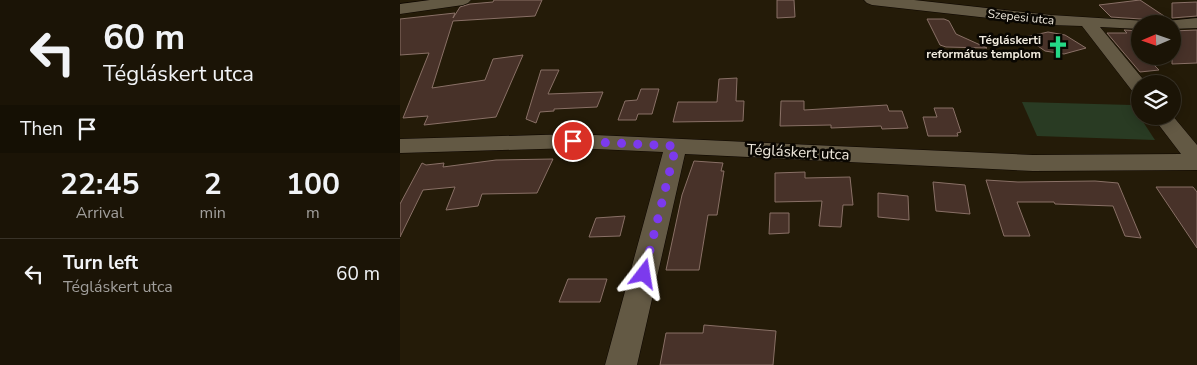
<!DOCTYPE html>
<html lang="en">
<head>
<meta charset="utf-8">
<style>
  :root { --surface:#1b1406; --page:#282114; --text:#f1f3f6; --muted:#a09e9b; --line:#393328 }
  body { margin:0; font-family:"Nunito Sans",sans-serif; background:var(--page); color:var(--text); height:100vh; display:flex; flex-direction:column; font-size:19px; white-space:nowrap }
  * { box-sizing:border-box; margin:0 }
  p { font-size:16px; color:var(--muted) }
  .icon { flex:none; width:28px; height:28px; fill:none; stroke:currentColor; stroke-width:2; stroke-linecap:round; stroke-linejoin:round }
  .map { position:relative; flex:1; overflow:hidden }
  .sheet { display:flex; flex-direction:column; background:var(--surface); width:400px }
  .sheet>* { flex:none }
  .hud { background:#1b1406; color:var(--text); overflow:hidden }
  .needle { width:32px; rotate:268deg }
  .controls { position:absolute; left:731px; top:15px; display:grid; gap:10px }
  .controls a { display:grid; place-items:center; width:50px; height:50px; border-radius:50%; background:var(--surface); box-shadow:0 2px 12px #0003,0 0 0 1px var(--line); font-size:25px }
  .pin { position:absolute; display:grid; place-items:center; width:42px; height:42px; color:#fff; margin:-21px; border:2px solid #fff; border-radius:50%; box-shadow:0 1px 5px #0007 }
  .me { position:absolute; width:55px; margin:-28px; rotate:14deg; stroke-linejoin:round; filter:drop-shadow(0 0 4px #0008) }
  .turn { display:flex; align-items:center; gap:18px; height:105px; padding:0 20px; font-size:22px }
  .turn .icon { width:65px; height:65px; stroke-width:2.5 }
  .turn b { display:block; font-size:35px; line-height:42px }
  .then { display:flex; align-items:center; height:48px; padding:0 20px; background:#0003; gap:10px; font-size:19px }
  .eta { display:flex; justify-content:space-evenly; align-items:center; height:85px; text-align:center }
  .eta b { font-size:30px; font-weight:700; line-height:35px }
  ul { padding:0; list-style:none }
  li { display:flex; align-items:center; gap:15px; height:70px; padding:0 20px; border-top:1px solid var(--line) }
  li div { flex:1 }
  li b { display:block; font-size:19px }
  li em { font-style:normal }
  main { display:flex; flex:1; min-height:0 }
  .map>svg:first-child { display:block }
  .green { fill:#293b23 }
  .building { fill:#483229; stroke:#897066 }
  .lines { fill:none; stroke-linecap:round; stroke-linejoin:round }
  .minor-casing { stroke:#0d0600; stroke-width:1 }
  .minor { fill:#635944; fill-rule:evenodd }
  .route { stroke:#7c3aed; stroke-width:9; stroke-dasharray:0 16.2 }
  .labels { text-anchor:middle; stroke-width:5; stroke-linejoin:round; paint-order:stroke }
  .far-street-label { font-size:12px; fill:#efe9dd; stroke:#0a0702 }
  .far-poi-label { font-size:12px; font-weight:bold; fill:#efe9dd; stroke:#0a0702; text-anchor:end }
  .street-label { font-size:15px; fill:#efe9dd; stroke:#0a0702 }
</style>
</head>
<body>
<main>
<section class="sheet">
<div class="hud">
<div class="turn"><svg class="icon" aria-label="left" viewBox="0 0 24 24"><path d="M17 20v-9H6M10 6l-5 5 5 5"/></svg><div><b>60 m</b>Tégláskert utca</div></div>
<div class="then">Then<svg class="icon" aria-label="arrive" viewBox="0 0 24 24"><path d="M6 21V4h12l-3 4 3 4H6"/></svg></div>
</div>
<div class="eta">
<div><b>22:45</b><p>Arrival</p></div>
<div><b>2</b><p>min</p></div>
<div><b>100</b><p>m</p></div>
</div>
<ul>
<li><svg class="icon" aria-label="left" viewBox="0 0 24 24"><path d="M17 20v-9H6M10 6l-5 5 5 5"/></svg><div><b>Turn left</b><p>Tégláskert utca</p></div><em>60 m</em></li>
</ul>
</section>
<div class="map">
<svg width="797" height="365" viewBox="0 0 797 365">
  <rect width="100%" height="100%" fill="#241b08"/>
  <!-- green -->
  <polygon class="green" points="622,102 732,105 755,140 637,136"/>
  <!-- building -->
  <g class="building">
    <polygon points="94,0 142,0 135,16 53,21 32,88 85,80 93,59 123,55 96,117 24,125 28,116 3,118 29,53 0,55 0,19 55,13 53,18 60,7 70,4 93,2"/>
    <polygon points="377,0 394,0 395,17 377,18"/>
    <polygon points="740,0 764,16 741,19 711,17 699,5"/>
    <polygon points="797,2 797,16 772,18 772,3"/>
    <polygon points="527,19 544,19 549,21 556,34 587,48 546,47 540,45"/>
    <polygon points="724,30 740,31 740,56 745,56 759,70 740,72 707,33 727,33"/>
    <polygon points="797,30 797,63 772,64 772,31"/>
    <polygon points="648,32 665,35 686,48 664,54 645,51 625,37"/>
    <polygon points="141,70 159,70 148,94 203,92 197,107 154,109 154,111 140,112 136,123 126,119"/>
    <polygon points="337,78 336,101 344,101 343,121 273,122 278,102 317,102 319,79"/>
    <polygon points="241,89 259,89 252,114 238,114 236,120 218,120 225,101 237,100"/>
    <polygon points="381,101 404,101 404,110 487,105 489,111 502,111 508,128 482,129 481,126 431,128 431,125 380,126"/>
    <polygon points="534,108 553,108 561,132 557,133 558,136 528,136 523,117 537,117"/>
    <polygon points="153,159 137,193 82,194 78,206 46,210 55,187 23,190 0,237 0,204 22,163 26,165 44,163 43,167 96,160"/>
    <polygon points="294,161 323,163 321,171 324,171 317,215 308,215 299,270 266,270 282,195"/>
    <polygon points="405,172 405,178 450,177 453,205 443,205 441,227 419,226 422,201 375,202 375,173"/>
    <polygon points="586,180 618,182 695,181 718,183 741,238 725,236 713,206 655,204 654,202 617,202 630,236 604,236"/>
    <polygon points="533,182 565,185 570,214 536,211"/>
    <polygon points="756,187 793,187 797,192 797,248"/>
    <polygon points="478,193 508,196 509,220 478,217"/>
    <polygon points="370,213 389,213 389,233 369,234"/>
    <polygon points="225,216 220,236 189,237 196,218"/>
    <polygon points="168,279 207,279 200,302 159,302"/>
    <polygon points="304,325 376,331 373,365 260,365 266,333 303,333"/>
  </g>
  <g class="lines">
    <defs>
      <g id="minor">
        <polygon points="30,0 71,0 68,3 63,5 0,14 0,4"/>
        <polygon points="464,0 514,0 651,15 746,21 748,24 740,24 740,29 700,27 747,84 740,84 740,94 733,92 682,26 651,25 472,5 467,3"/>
        <polygon points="797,18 797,28 772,29 772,24 764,24 766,21"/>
        <polygon points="772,115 797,145 797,170 633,171 285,154 237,365 205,365 263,152 173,148 0,153 0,139 173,134 633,155 781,154 752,116"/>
      </g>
    </defs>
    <!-- minor casing -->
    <use href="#minor" class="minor-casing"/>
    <!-- minor -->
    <use href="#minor" class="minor"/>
  </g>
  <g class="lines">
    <!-- route -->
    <polyline class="route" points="173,141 276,146 244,274"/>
  </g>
  <!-- icons -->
  <defs>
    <symbol id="church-bare" viewBox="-9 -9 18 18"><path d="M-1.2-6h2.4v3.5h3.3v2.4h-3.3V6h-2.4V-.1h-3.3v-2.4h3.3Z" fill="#24d886" stroke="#0a0702" stroke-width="2.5" paint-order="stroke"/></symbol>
  </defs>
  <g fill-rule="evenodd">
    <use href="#church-bare" x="642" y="31" width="32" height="32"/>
  </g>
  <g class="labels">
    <!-- far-street labels -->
    <g class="far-street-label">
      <text transform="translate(621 17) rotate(6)" y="4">Szepesi utca</text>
    </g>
    <!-- far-poi labels -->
    <g class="far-poi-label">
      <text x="641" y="44">Tégláskerti<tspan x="641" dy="14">református templom</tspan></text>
    </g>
    <!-- street labels -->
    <g class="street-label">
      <text transform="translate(398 152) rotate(3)" y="5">Tégláskert utca</text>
    </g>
  </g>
</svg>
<div class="controls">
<a><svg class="needle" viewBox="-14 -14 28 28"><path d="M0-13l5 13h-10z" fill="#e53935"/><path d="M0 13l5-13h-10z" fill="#a09e9b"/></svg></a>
<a><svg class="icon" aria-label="layers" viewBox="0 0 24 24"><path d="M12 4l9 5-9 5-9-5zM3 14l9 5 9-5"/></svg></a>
</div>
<div class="pin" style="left:173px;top:141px;background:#d93025"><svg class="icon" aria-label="arrive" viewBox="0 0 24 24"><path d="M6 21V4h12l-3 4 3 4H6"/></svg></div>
<svg class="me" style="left:244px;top:274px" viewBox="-20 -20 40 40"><path d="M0-17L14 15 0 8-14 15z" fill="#7c3aed" stroke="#fff" stroke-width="4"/></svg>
</div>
</main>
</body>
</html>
